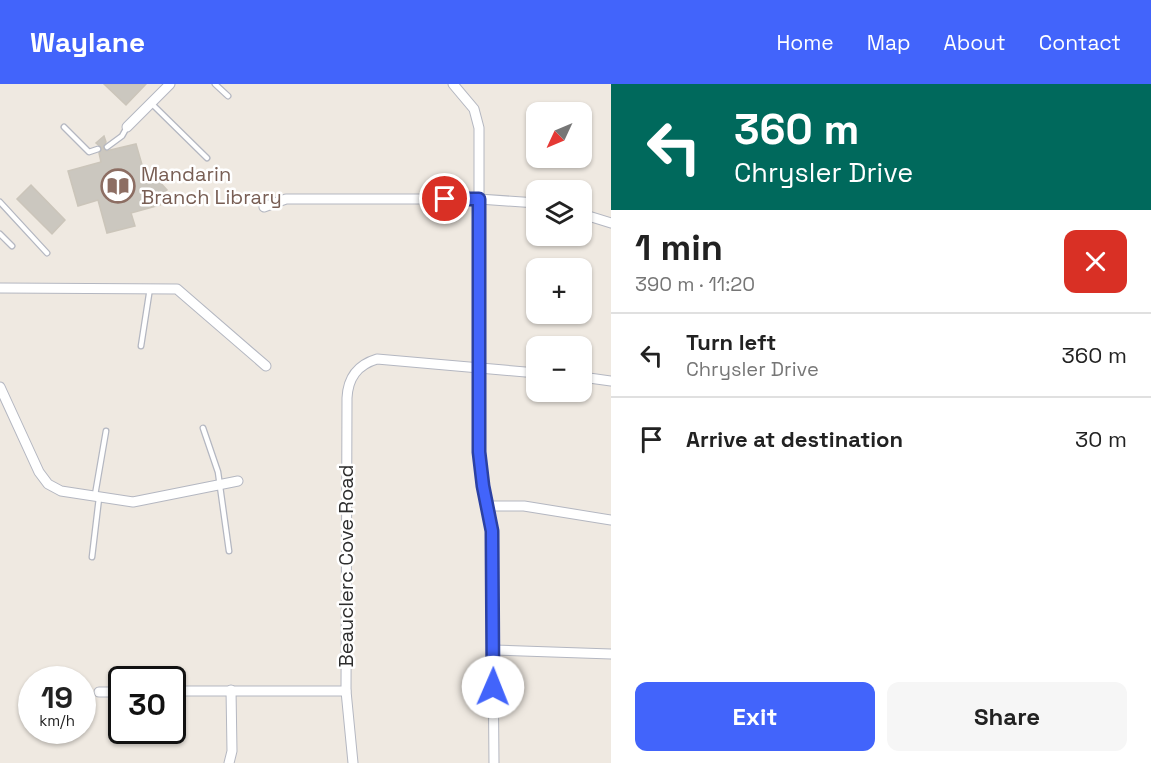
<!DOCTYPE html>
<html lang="en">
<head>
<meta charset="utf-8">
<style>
  :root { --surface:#fff; --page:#f6f6f6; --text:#222; --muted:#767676; --line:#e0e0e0; --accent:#4264fb }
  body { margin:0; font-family:"Space Grotesk",sans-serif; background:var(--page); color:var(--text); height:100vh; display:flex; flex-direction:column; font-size:22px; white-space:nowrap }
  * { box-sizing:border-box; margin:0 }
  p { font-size:20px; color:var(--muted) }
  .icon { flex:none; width:33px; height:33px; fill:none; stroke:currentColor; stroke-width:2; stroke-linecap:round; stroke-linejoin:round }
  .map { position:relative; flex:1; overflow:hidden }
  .sheet { display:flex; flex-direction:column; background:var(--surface); width:540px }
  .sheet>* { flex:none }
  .guide { background:#00695c; color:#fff; overflow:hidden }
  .needle { width:39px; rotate:226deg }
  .fabs { position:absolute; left:526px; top:18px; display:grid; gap:12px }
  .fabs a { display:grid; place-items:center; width:66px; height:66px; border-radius:12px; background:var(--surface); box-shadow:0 2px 4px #0004; font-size:30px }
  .speed { position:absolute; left:18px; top:582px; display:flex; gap:12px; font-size:30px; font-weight:700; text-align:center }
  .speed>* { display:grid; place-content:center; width:78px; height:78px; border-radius:50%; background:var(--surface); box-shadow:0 2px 4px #0004; line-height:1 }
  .speed small { font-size:15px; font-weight:400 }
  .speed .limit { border:3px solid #111; border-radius:9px; background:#fff; color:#111 }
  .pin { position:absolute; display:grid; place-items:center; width:51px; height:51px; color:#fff; margin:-26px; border:3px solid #fff; border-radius:50%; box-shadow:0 2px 6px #0007 }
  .me { position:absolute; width:66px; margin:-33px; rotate:1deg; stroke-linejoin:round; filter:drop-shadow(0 0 4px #0008) }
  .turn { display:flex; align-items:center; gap:21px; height:126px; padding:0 24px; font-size:27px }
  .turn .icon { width:78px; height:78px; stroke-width:2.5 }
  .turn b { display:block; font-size:42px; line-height:51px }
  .round { display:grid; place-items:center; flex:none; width:63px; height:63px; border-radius:12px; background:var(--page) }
  .overview { display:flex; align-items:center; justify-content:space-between; height:102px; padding:0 24px }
  h1 { font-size:36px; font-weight:600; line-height:45px }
  .button { display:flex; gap:12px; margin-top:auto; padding:12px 24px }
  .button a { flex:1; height:69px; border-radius:12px; background:var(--accent); color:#fff; font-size:24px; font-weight:600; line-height:69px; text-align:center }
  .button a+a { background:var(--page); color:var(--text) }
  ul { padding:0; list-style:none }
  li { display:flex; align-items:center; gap:18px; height:84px; padding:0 24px; border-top:2px solid var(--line) }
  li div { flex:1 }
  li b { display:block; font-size:22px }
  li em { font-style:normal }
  header { display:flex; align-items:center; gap:36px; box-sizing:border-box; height:84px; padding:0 30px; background:var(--accent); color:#fff }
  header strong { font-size:28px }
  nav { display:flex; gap:33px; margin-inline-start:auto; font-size:21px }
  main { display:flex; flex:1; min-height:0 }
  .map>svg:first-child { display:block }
  .building { fill:#cbc7bf; stroke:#cbc5ba; stroke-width:1.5 }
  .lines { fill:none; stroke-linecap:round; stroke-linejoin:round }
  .lane-casing { stroke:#b4b7c1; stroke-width:7 }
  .street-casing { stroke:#b4b7c1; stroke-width:11 }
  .lane { stroke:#fff; stroke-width:4.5 }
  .street { stroke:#fff; stroke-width:9 }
  .route-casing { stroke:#2b41a3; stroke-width:15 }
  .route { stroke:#4264fb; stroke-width:10 }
  .labels { text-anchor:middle; stroke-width:5; stroke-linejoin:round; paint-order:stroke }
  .education-label { font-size:20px; fill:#785e54; stroke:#fff; text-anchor:start }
  .street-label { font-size:20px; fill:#2e2e2e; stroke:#fff }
</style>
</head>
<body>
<header>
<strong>Waylane</strong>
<nav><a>Home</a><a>Map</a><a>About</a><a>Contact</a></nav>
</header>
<main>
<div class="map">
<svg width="611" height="679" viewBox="0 0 611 679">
  <rect width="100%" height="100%" fill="#efe9e1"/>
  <!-- building -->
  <g class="building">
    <polygon points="104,0 146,0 126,21"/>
    <polygon points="104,52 106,58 103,64 106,67 136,60 147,98 157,95 167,106 158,114 160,121 131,129 135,142 107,149 98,116 78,122 68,87 101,78 99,69 102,64 96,59"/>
    <polygon points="31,101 65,136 52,150 17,115"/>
  </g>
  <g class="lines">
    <defs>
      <g id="lane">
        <polyline points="215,0 228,12"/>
        <polyline points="151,19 207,74"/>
        <polyline points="64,43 89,68 98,65"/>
        <polyline points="107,63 122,52 127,43"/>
        <polyline points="0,118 47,169"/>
        <polyline points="0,150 12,162"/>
        <polyline points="141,262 150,204"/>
        <polyline points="203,344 218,388 229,467"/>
        <polyline points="95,411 106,347"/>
        <polyline points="92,473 99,414"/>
      </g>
      <g id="street">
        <polyline points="453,0 474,25 479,44 479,368 483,402 492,447 494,679"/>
        <polyline points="127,43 170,0"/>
        <polyline points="264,123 286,115 479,115 537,119"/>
        <polyline points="582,130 611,139"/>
        <polyline points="0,204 177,205 266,282"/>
        <polyline points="582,293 611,297"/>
        <polyline points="0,303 39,388 48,400 61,407 133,418 238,397"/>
        <polyline points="488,422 524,422 611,436"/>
        <polyline points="494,566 611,570"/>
        <polyline points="172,607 346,607"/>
        <polyline points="99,608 122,608"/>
        <polyline points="229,679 232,667 231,606"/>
        <path d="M 353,679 L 346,607 L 347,314 C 348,294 357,281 377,275 L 537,289"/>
      </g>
    </defs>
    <!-- lane casing -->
    <use href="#lane" class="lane-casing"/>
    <!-- street casing -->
    <use href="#street" class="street-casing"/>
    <!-- lane -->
    <use href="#lane" class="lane"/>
    <!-- street -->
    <use href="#street" class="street"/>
  </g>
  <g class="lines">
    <defs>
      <polyline id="route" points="445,115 479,115 479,368 483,402 492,447 493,603"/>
    </defs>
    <!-- route casing -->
    <use href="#route" class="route-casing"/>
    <!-- route -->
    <use href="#route" class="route"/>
  </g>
  <!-- icons -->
  <defs>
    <symbol id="library-ring" viewBox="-11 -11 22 22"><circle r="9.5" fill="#fff" stroke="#8d6e63" stroke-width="1.5"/><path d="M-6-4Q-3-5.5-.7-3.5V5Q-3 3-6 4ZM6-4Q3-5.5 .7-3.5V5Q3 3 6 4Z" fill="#8d6e63"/></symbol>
  </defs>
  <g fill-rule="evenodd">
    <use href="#library-ring" x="99" y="83" width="38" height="38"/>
  </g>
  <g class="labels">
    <!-- education labels -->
    <g class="education-label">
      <text x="141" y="97">Mandarin<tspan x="141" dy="23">Branch Library</tspan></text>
    </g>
    <!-- street labels -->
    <g class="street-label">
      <text transform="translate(346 482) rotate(-90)" y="7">Beauclerc Cove Road</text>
    </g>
  </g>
</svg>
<div class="fabs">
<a><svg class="needle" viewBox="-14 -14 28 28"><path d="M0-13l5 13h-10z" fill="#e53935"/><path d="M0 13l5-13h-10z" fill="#767676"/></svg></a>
<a><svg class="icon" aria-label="layers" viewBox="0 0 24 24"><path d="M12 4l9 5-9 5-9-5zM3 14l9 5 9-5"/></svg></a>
<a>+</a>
<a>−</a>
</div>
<div class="speed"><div>19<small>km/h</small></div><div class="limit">30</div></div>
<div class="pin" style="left:445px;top:115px;background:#d93025"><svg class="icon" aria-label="arrive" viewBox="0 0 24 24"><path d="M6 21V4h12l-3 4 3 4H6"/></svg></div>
<svg class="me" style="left:493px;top:603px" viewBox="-20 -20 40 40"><circle r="19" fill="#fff"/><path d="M0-13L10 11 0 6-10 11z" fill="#4264fb"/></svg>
</div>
<section class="sheet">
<div class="guide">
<div class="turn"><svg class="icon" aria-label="left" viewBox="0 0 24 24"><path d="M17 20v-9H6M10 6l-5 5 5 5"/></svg><div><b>360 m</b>Chrysler Drive</div></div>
</div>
<div class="overview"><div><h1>1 min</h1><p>390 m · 11:20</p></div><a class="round" style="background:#d93025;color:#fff"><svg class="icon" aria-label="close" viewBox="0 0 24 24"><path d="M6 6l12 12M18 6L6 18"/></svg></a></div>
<ul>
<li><svg class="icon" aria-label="left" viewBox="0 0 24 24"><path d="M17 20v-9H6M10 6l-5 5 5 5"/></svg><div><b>Turn left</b><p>Chrysler Drive</p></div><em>360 m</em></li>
<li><svg class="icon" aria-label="arrive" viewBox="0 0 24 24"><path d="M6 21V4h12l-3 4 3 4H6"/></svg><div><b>Arrive at destination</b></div><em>30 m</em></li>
</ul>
<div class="button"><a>Exit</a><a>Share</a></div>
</section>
</main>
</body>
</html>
